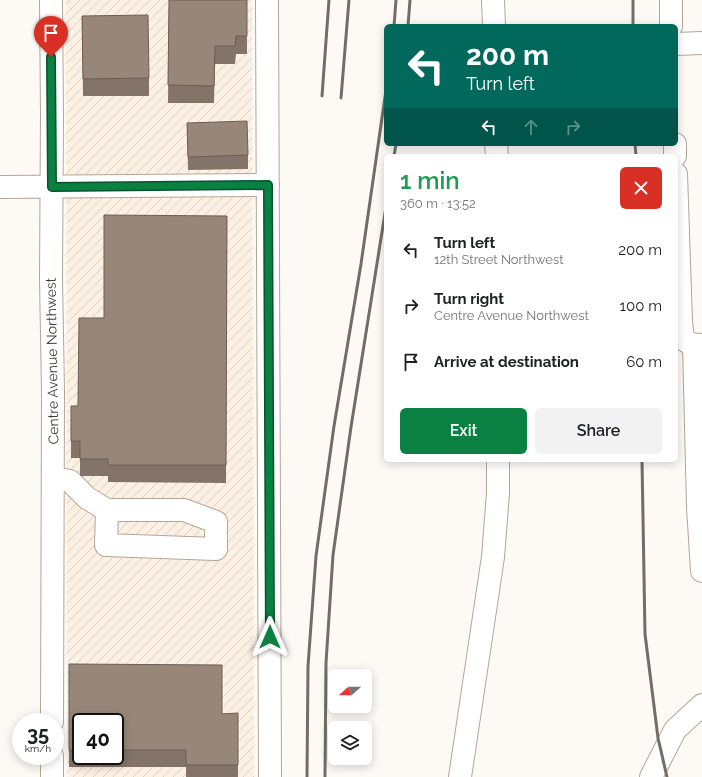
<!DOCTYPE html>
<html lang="en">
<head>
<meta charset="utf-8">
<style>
  :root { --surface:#fff; --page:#f2f2f2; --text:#202124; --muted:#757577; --accent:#0b8043 }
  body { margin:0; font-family:Raleway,sans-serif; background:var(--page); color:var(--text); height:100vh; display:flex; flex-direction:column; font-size:15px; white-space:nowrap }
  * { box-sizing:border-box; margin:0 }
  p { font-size:13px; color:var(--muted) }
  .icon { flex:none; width:22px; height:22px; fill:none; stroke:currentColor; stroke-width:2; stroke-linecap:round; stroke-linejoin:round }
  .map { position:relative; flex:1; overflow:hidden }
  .panel { position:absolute; left:384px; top:154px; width:294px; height:308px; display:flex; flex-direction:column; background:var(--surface); border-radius:6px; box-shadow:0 2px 10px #0003 }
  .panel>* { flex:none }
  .banner { position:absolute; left:384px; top:24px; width:294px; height:122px; border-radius:6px; box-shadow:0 2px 10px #0003; background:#00695c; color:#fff; overflow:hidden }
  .needle { width:26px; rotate:249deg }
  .buttons { position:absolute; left:328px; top:669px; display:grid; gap:8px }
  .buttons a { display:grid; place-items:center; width:44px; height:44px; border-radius:6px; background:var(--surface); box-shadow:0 2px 10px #0003; font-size:20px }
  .speed { position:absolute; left:12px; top:713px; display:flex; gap:8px; font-size:20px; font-weight:700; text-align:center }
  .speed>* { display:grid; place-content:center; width:52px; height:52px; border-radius:50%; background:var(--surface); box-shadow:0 2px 10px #0003; line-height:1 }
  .speed small { font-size:10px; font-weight:400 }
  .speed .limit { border:2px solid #111; border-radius:6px; background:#fff; color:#111 }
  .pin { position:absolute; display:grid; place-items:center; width:34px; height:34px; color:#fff; margin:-41px -17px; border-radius:50% 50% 50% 0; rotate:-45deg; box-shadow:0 0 4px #0007 }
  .pin .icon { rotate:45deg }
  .me { position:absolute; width:44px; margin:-22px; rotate:0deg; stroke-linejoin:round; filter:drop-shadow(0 0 3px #0008) }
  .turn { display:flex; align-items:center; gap:14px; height:84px; padding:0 16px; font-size:18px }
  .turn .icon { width:52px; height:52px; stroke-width:2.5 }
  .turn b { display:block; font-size:28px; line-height:34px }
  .lanes { display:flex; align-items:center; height:38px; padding:0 16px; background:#0003; justify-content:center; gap:20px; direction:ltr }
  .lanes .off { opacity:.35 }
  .round { display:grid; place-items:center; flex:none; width:42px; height:42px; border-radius:6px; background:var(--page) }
  .head { display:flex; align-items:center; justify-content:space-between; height:68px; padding:0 16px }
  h1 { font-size:24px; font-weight:600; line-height:30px; color:#1e9e55 }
  .cta { display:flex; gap:8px; margin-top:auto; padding:8px 16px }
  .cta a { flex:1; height:46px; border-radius:6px; background:var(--accent); color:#fff; font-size:16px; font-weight:600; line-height:46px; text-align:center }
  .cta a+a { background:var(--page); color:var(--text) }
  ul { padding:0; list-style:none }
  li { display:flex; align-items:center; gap:12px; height:56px; padding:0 16px }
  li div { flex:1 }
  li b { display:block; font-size:15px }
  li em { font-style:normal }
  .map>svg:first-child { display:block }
  .industrial { fill:url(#industrial-furrows); fill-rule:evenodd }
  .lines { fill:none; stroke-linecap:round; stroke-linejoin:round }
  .minor-casing { stroke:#b5a595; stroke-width:24 }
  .minor { stroke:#fff; stroke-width:22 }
  .rail { stroke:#736d67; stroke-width:3 }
  .wall { fill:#837368; fill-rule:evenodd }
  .building { fill:#988679; stroke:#6a5e55 }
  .route-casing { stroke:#07532c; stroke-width:10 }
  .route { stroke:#0b8043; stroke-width:7 }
  .labels { text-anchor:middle; stroke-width:3; stroke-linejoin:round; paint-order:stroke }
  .street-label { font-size:14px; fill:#423b35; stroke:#fff }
</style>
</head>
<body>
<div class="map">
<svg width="702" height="777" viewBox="0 0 702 777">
  <defs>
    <pattern id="industrial-furrows" width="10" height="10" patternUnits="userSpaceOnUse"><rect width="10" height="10" fill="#fef0e2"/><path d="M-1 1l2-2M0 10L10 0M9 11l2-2" fill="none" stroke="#dbcfc2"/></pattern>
  </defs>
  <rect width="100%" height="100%" fill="#fdfaf6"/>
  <!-- industrial -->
  <path class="industrial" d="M 66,0 L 252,0 L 254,777 L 67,777 ZM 81,722 L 115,722 L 115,756 L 81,756 Z"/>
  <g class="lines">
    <defs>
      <g id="minor">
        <polyline points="51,0 52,115 51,279 53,392 52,722"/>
        <polyline points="267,0 270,777"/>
        <polyline points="493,0 494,26"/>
        <polyline points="671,0 671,26"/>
        <polyline points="676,44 702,43"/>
        <polyline points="496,144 497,156"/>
        <polyline points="675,144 675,156"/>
        <path d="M 676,174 L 681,321 C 683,339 682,345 702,345"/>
        <polyline points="0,187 268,185"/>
        <polyline points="694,345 698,507 702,571"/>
        <polyline points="53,478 70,481 87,498 107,510 184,510 216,522 216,549 106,545 107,510"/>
        <polyline points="52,777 52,756"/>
        <polyline points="460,777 493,557 498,493 498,460"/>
        <polyline points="651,777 675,730 702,705"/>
      </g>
    </defs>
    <!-- minor casing -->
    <use href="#minor" class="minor-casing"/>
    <!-- minor -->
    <use href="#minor" class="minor"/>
    <!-- rail -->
    <g class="rail">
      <polyline points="633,0 633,26"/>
      <polyline points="394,26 396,0"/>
      <polyline points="408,26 410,0"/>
      <polyline points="322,96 329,0"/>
      <polyline points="341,98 349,0"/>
      <polyline points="635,144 636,156"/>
      <polyline points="394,156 396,144"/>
      <polyline points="642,460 645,634 658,738 667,777"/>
      <polyline points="307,777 308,666 316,556 334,426 361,264 386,90"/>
      <polyline points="325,777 326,663 333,555 351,427 386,207"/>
    </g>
  </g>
  <!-- wall -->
  <g class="wall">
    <polygon points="169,0 247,0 247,54 236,54 235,64 215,64 214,103 168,103"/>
    <polygon points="82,16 149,78 149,96 83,96"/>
    <polygon points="187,123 248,155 248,169 188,170"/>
    <polygon points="227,216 226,483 108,482 108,476 80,476 80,458 71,458 71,406 78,406 104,318"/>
    <path d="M 69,664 L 222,714 L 238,713 L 238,777 L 186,777 L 186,767 L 69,767 ZM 81,722 L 115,722 L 115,756 L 81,756 Z"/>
  </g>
  <!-- building -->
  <g class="building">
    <polygon points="169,0 247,0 247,36 236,36 235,46 215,46 214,86 168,85"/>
    <polygon points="148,15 149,78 83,79 82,16"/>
    <polygon points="247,121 248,155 188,157 187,123"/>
    <polygon points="104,215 227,216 226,465 108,465 108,459 80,459 80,441 71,441 71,406 78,406 79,318 104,318"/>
    <polygon points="69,664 222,665 222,714 238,713 238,765 186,765 186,750 115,750 115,722 81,722 81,750 69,750"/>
  </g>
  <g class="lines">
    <defs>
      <polyline id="route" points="51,57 52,187 268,185 270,637"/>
    </defs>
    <!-- route casing -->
    <use href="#route" class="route-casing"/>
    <!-- route -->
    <use href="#route" class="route"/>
  </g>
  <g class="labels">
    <!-- street labels -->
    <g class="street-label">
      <text transform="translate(52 361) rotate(-91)" y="5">Centre Avenue Northwest</text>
    </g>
  </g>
</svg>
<div class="buttons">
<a><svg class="needle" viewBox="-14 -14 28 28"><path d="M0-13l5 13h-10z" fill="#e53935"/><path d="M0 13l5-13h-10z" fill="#757577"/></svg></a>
<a><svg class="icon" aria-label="layers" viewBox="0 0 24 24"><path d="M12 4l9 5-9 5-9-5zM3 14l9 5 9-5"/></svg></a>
</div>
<div class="speed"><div>35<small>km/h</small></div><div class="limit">40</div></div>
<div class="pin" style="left:51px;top:57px;background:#d93025"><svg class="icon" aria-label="arrive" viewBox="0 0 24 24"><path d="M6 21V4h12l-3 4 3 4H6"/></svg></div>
<svg class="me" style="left:270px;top:637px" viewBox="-20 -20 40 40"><path d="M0-17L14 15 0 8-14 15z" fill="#0b8043" stroke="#fff" stroke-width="4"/></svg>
<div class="banner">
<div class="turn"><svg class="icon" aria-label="left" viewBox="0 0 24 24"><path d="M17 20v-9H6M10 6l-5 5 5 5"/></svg><div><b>200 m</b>Turn left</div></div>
<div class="lanes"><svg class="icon" aria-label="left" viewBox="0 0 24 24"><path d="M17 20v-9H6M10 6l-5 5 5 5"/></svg><svg class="icon off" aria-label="ahead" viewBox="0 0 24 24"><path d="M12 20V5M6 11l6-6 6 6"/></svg><svg class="icon off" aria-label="right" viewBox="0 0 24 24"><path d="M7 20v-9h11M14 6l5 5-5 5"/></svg></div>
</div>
<section class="panel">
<div class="head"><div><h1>1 min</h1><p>360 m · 13:52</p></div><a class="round" style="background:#d93025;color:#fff"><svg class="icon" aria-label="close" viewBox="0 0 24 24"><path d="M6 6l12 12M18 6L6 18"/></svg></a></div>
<ul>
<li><svg class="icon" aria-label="left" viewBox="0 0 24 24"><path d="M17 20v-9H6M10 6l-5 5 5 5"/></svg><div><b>Turn left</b><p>12th Street Northwest</p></div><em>200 m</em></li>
<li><svg class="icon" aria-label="right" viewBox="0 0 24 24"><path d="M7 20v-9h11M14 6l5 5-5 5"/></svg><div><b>Turn right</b><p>Centre Avenue Northwest</p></div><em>100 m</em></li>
<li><svg class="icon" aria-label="arrive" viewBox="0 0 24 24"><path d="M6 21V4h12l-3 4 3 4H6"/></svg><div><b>Arrive at destination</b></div><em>60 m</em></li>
</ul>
<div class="cta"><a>Exit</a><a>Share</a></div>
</section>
</div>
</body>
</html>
